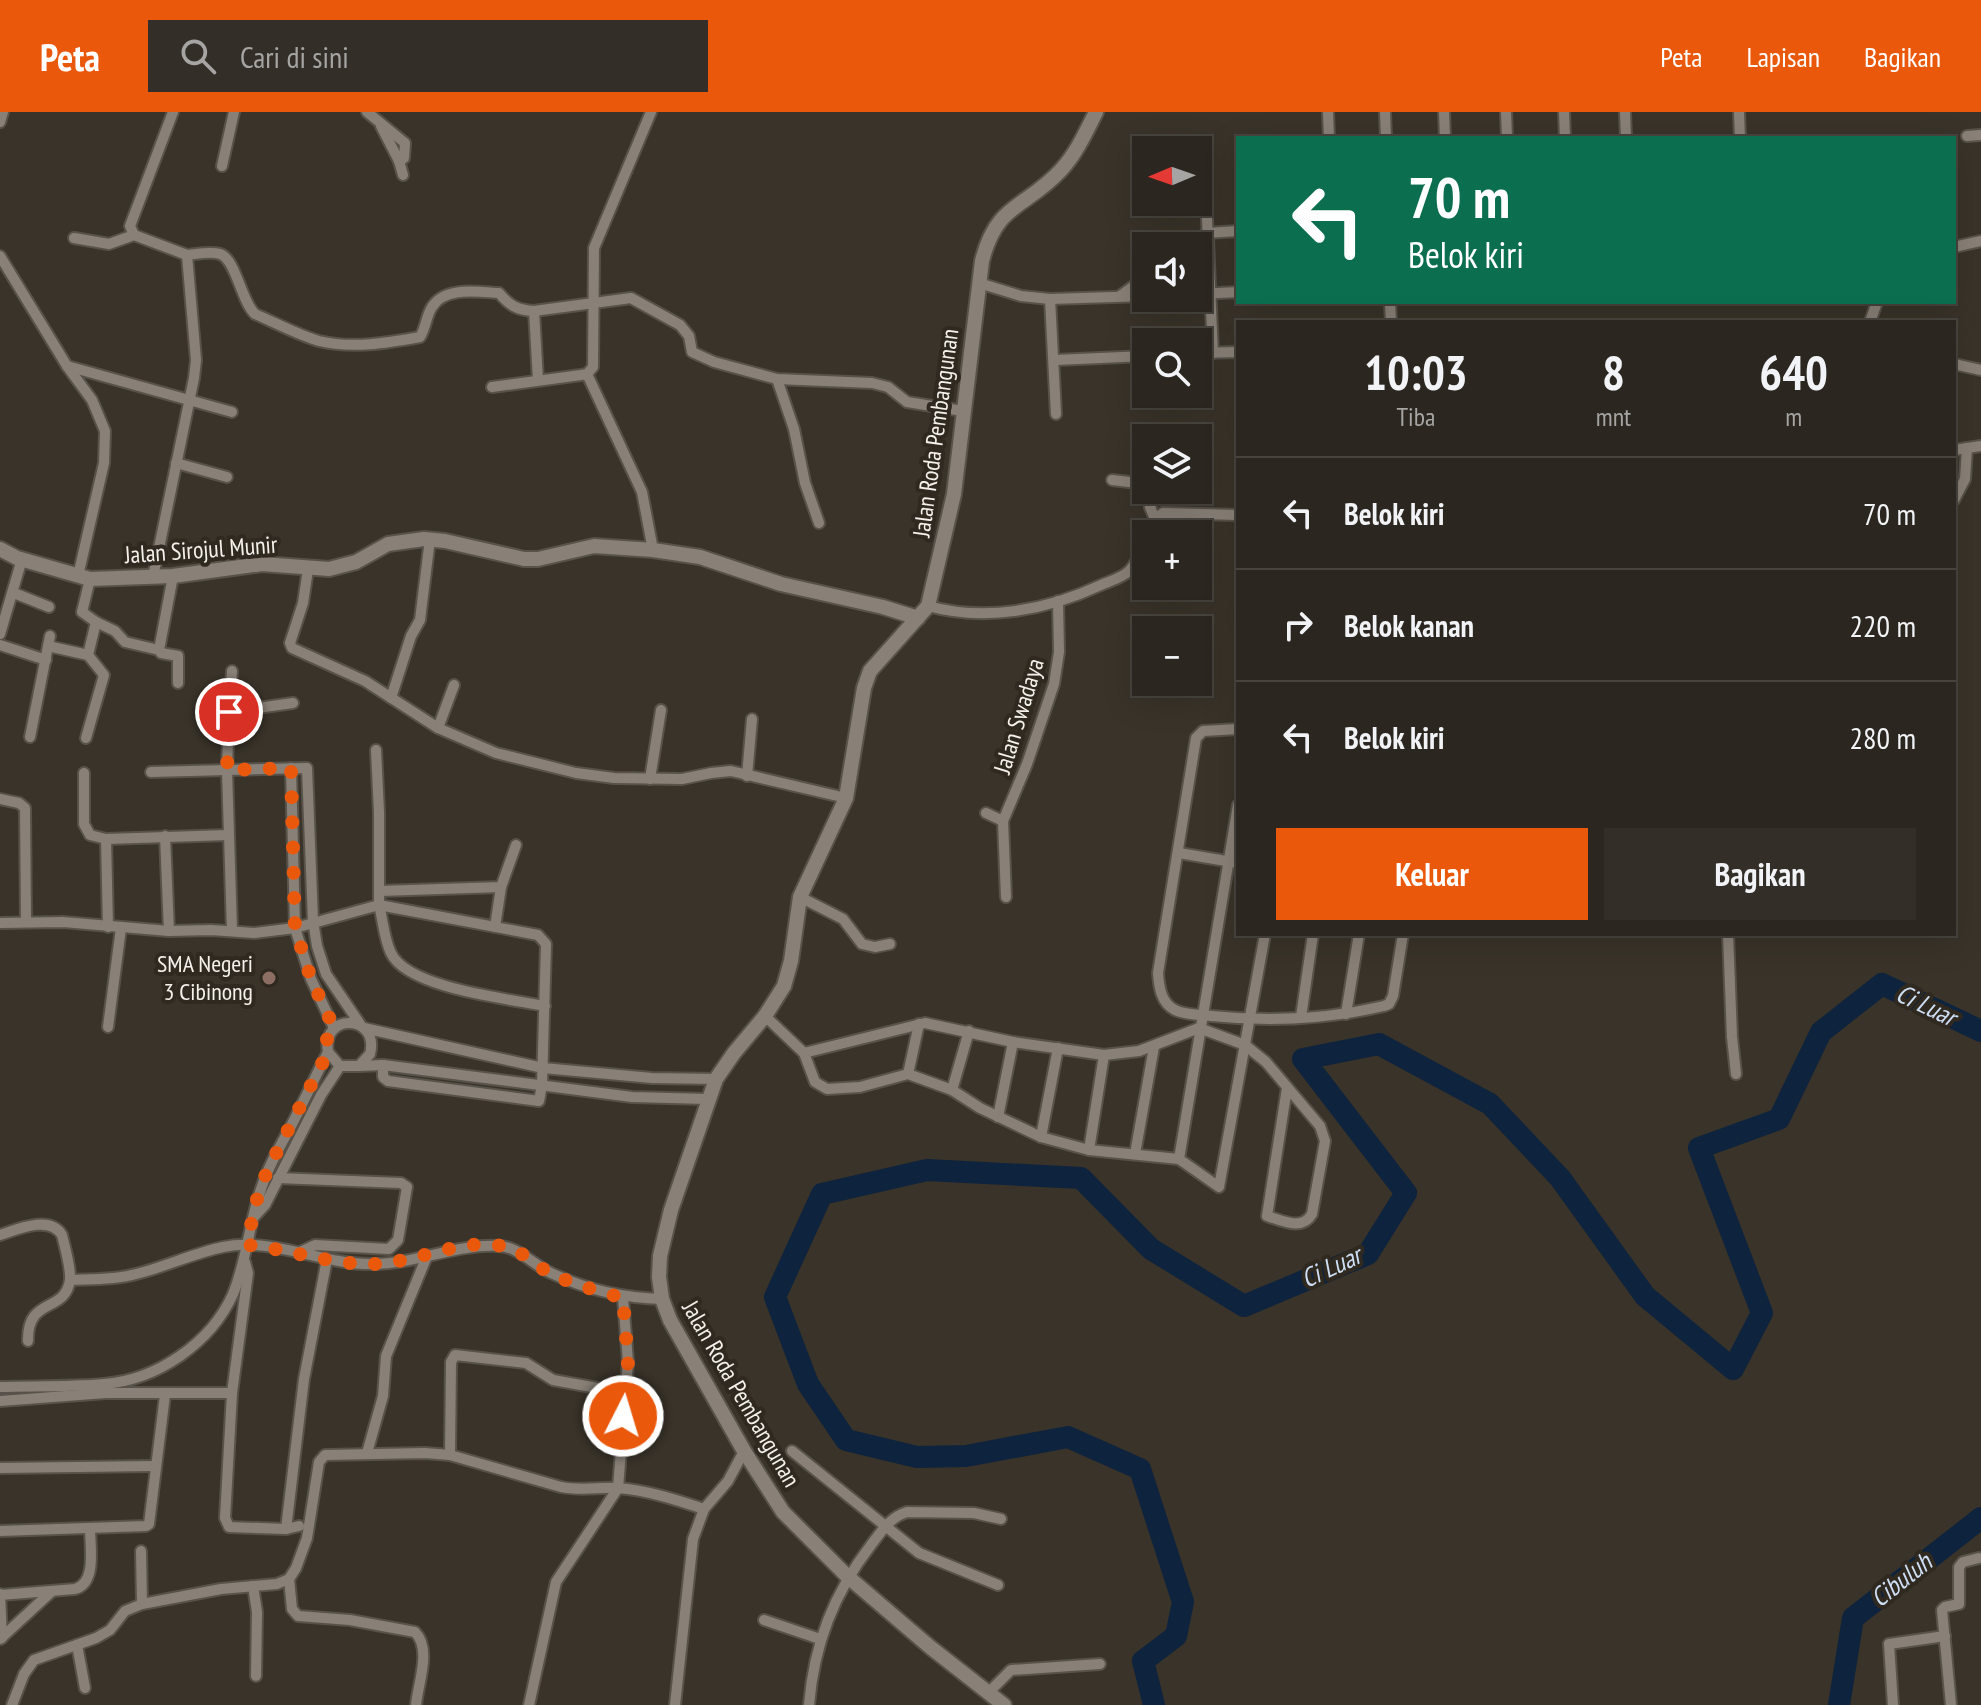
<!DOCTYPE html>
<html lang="id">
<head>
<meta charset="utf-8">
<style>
  :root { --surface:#2b261f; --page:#332e28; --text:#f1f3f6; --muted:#a6a5a4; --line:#47433d; --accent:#ea580c }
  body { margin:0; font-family:"PT Sans Narrow",sans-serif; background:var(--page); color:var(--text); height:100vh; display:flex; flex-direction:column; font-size:30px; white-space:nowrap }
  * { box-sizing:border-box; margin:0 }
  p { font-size:26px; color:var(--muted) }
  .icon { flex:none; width:44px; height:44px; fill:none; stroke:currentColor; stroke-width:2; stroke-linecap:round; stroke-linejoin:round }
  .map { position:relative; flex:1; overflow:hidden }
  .details { position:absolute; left:1236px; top:208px; width:720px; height:616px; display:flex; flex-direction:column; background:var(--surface); border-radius:0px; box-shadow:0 8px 32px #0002,0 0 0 2px var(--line) }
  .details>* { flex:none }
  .top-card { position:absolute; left:1236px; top:24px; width:720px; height:168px; border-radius:0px; box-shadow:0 8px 32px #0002,0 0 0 2px var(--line); background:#0b6e4f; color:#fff; overflow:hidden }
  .needle { width:52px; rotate:268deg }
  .controls { position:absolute; left:1132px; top:24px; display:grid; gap:16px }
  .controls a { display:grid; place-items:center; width:80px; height:80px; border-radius:0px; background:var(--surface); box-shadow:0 8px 32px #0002,0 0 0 2px var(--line); font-size:40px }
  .pin { position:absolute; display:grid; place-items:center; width:68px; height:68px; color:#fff; margin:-34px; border:4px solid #fff; border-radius:50%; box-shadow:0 2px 8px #0007 }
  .me { position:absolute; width:88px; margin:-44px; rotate:5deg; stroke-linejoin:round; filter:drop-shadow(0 0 6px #0008) }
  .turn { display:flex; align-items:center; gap:28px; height:168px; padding:0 40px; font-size:36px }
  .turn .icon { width:104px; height:104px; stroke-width:2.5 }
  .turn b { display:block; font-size:56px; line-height:68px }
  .eta { display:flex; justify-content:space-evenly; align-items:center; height:136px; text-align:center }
  .eta b { font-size:48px; font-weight:600; line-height:56px }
  .cta { display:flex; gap:16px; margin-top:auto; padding:16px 40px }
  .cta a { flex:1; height:92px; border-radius:0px; background:var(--accent); color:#fff; font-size:32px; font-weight:600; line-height:92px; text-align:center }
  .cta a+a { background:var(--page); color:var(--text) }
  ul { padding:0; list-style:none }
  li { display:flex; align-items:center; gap:24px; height:112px; padding:0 40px; border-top:2px solid var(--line) }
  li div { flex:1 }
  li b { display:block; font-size:30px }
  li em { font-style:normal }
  header { display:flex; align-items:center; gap:48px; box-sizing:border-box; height:112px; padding:0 40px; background:var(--accent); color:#fff }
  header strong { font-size:38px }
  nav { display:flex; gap:44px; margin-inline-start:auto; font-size:28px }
  .search { width:560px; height:72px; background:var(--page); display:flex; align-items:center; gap:20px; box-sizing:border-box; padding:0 28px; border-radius:0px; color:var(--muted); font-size:30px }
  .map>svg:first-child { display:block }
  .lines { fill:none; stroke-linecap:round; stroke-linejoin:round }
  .river { stroke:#0e233d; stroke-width:22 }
  .minor-casing { stroke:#57524a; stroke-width:14 }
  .tertiary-casing { stroke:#57524a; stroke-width:18 }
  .minor { stroke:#898177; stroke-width:10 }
  .tertiary { stroke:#898177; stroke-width:14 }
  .route { stroke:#ea580c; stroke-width:14; stroke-dasharray:0 25.2 }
  .education-dot { fill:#8d6e63; stroke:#2f2920; stroke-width:3 }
  .labels { text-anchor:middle; stroke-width:8; stroke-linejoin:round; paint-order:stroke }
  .street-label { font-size:24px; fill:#f4f0ea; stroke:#2f2920 }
  .poi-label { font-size:24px; fill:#f4f0ea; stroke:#2f2920; text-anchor:end }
  .water-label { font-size:26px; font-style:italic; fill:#cedff5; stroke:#2f2920 }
</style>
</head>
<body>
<header>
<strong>Peta</strong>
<div class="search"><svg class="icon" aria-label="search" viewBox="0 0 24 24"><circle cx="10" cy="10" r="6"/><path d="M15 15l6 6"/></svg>Cari di sini</div>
<nav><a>Peta</a><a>Lapisan</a><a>Bagikan</a></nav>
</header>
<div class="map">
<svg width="1981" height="1593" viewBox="0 0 1981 1593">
  <rect width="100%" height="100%" fill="#393329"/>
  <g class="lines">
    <!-- river -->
    <g class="river">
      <polyline points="1154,1593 1143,1549 1176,1524 1183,1490 1140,1357 1068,1325 966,1344 917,1345 846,1328 808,1272 775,1185 822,1082 927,1058 1081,1066 1151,1137 1244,1194 1368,1142 1406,1081 1303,947 1379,932 1490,992 1560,1066 1645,1184 1733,1257 1762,1201 1699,1036 1779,1007 1821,920 1882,872 1981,919"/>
      <polyline points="1839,1593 1853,1506 1981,1406"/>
    </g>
    <defs>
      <g id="minor">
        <polyline points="367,0 405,31 404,46 399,49"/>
        <polyline points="1328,0 1329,26"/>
        <polyline points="1385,0 1386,26"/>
        <polyline points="1444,0 1445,26"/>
        <polyline points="1506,0 1507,26"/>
        <polyline points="1564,0 1565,26"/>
        <polyline points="1625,0 1626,26"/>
        <polyline points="1739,0 1740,26"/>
        <polyline points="0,10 3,0"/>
        <polyline points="381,14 399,49 403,63"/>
        <polyline points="1967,24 1981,23"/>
        <polyline points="222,54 234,0"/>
        <polyline points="1206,85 1213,241"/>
        <polyline points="74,126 109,132 134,123"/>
        <polyline points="1189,134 1207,121 1238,119"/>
        <polyline points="1954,135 1981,129"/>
        <path d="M 187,143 C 197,142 211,139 220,142 C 236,147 241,189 255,202 C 276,211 298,223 319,229 C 352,237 387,231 420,225 C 426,216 426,204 432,195 C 445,174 478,180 499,181 C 510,194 517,198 534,199 L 631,186 L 680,213 L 689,224 L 692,240 L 714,250 L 777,267 L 872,271 L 888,275 L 907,290 L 963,299"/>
        <polyline points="0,144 67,254 92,288 105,319 104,351 78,464"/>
        <polyline points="979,171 1021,184 1050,187 1146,184"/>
        <polyline points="1198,182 1238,180"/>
        <polyline points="1120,184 1146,165"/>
        <polyline points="1050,187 1056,302"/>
        <polyline points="1390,190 1391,210"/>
        <polyline points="534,199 538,268"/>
        <polyline points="1870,210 1877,190"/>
        <polyline points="1198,241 1238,240"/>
        <polyline points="1055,248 1146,244"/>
        <polyline points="1954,252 1981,258"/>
        <polyline points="67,254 232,300"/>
        <polyline points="587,262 642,380 653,438"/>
        <polyline points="777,267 794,317 805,371 819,411"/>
        <polyline points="492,275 581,263 587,262 593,255 594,136 651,0"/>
        <polyline points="1954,338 1981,334"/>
        <polyline points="176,351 227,365"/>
        <polyline points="1112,368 1146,372"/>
        <polyline points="1954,388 1965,367 1967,336"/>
        <polyline points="1155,407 1150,395 1157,378"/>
        <polyline points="1148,422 1155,407 1163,401 1238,403"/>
        <polyline points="308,457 303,491 290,531 292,536 365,569 438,616 496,641 576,661 614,666 682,667 711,661 731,659 846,686"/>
        <polyline points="173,464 159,538 161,541 178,544 178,571"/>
        <polyline points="153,465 194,266 196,248 187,143 134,123 130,114 173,0"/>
        <polyline points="14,481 49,495"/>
        <path d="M 928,494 C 986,510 1047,498 1101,473 C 1110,469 1122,466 1129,459 C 1137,452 1141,437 1146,427"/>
        <polyline points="96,510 115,519 125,530 159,538"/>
        <polyline points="0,522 22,447"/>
        <polyline points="0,533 46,548"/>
        <polyline points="48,534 88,543"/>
        <polyline points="391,586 411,524 420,508 430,427"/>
        <polyline points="229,600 232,559"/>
        <polyline points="438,616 454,573"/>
        <path d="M 1238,617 L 1203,619 L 1196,626 L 1158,861 C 1159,875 1161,891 1175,898 C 1185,903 1201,903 1212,904 C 1269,910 1328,907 1384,894 L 1389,892 L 1393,884 L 1403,822"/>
        <polyline points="30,625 50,524"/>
        <polyline points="86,626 104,563 88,543 96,510 82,500 90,467"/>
        <polyline points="291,656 295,816 311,867 334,916"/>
        <polyline points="151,660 307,656 313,809 317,834 326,862 360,912"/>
        <polyline points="84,661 84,712 90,723 106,727 228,723"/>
        <polyline points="747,664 752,607"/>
        <polyline points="650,667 661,598"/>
        <polyline points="0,687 19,691 25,696 26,810"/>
        <polyline points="986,701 1003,709 1027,652 1054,572 1059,540 1058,489"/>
        <polyline points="1003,709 1006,785"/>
        <polyline points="165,724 169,819"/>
        <polyline points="106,727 108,815"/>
        <polyline points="1179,741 1238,751"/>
        <polyline points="379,779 501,775 516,733"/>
        <polyline points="800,785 843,807 862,832 875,835 890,832"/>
        <polyline points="0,811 63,810 169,819 211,818 254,821 295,816 379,793 379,700 376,638"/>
        <polyline points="495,815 501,775"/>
        <polyline points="232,819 227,658 229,600 293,591"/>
        <polyline points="1728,822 1732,925 1736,962"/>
        <polyline points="1346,902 1359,822"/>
        <path d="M 765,904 L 804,941 L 925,911 L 1013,930 L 1104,943 L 1139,939 L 1199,916 L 1245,933 L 1266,950 L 1320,1014 L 1325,1029 L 1312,1102 C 1302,1119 1283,1109 1267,1104 L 1287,976"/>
        <polyline points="1301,905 1313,822"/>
        <polyline points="108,915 121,816"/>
        <polyline points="364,916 543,956 652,966 716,967"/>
        <polyline points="804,941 815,970 827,977 860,975 908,962 952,978 980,996 1041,1025 1089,1038 1179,1047 1219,1075 1265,822"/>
        <path d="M 383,953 L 383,965 L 388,969 L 539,989 L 542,973 L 546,832 L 538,823 L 379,793 C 383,808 384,827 391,841 C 407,876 509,887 545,894"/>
        <polyline points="359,954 383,953 632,985 707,987"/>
        <polyline points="908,962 919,912"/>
        <polyline points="952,978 969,919"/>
        <polyline points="998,1005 1013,930"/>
        <polyline points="1041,1025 1058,936"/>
        <polyline points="1089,1038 1104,943"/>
        <polyline points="1135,1042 1154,935"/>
        <polyline points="1179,1047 1238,693"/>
        <polyline points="278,1066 401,1071 407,1075 398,1128 389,1137 315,1133 300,1140"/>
        <polyline points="255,1104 265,1093 321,983 340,954"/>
        <path d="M 0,1123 C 18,1117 50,1103 62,1123 C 65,1136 71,1155 70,1168 C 65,1202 27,1184 28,1229"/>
        <polyline points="245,1150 248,1161 232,1281 225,1406 229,1415 286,1417 299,1414"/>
        <path d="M 70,1168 C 91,1167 115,1168 136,1162 C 165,1155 194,1141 223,1135 C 274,1125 322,1153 373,1152 C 416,1152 455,1132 498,1134 C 518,1134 533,1153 551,1161 C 587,1178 623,1186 662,1187"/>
        <path d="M 0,1275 C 34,1274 69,1275 104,1272 C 157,1268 211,1231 233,1182 C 247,1148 249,1111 261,1077 C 268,1055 279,1036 290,1016 C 303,991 315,965 328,940 C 321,900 380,902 370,942 L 359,954 L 340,954 L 328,940"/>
        <polyline points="0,1289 106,1281 232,1281"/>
        <polyline points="792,1339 919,1441 998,1473"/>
        <polyline points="367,1341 383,1284 386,1244 427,1144"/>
        <polyline points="450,1343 451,1250 455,1243 526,1251 553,1268 625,1281"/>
        <polyline points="0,1356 154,1354"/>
        <polyline points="286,1417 304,1267 327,1147"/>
        <polyline points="0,1419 146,1414 149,1412 165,1283"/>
        <polyline points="141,1439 142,1492"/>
        <path d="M 289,1467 L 292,1497 L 298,1504 L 350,1508 L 415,1520 C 432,1537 418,1571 416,1593"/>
        <polyline points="253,1474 257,1500 256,1564"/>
        <polyline points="0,1482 2,1526"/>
        <path d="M 0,1483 L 75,1477 C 97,1471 90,1435 90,1416"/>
        <polyline points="764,1508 820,1527"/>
        <polyline points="0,1527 51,1480"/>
        <polyline points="77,1533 85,1576"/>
        <polyline points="988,1581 1011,1558 1100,1552"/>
        <path d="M 12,1593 L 24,1562 L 34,1548 L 96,1526 L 110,1518 L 125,1499 L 142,1492 L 221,1477 L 277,1472 L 289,1467 L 296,1456 L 307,1426 L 319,1350 L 325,1343 L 425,1341 L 450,1343 L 561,1375 C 581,1379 599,1375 618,1376 C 646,1378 677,1388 704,1397 L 728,1369 L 744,1339"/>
        <polyline points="529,1593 556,1470 618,1376 628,1250 623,1186"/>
        <polyline points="675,1593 693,1427 704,1397"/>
        <path d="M 809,1593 C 814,1532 834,1481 871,1433 C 881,1420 890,1405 907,1400 L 974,1401 L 1001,1407"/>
        <polyline points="1893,1593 1889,1532 1945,1524"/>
        <polyline points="1951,1593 1942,1498 1945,1495 1959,1492 1959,1455 1963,1450 1979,1446"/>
      </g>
      <g id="tertiary">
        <polyline points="0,437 17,446 90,467 173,464 262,452 329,457 356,450 388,432 424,427 445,429 524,447 538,447 594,434 653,438 700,445 781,472 883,495 918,506"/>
        <path d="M 1004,1593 L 930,1535 L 847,1464 L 783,1400 L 744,1339 L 670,1208 L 662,1187 L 659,1165 L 660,1144 L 671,1098 L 716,967 L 734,941 L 765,904 L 784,874 L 791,849 L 800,785 L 846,686 L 864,576 L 870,559 L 928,494 L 954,382 L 982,149 C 997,90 1025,97 1061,58 C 1076,42 1086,20 1096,0"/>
      </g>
    </defs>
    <!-- minor casing -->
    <use href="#minor" class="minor-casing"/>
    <!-- tertiary casing -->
    <use href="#tertiary" class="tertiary-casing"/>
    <!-- minor -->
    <use href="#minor" class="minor"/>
    <!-- tertiary -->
    <use href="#tertiary" class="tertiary"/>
  </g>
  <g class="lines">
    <!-- route -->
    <path class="route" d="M 229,600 L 227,658 L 291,656 L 295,816 L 311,867 L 334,916 L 327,927 L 328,940 L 267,1059 L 255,1093 L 247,1133 C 289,1137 331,1153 374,1152 C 417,1151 463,1124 506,1135 C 521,1138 535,1153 548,1160 C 571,1172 598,1179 623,1186 L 628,1250 L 623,1304"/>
  </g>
  <!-- markers -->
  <circle class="education-dot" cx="269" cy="866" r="8"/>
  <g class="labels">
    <!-- street labels -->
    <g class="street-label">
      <text transform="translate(936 321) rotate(-82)" y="8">Jalan Roda Pembangunan</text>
      <text transform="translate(201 438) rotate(-4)" y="8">Jalan Sirojul Munir</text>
      <text transform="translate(1019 604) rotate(-73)" y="8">Jalan Swadaya</text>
      <text transform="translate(741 1282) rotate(60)" y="8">Jalan Roda Pembangunan</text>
    </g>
    <!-- poi labels -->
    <g class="poi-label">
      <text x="253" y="860">SMA Negeri<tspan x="253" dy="28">3 Cibinong</tspan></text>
    </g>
    <!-- water labels -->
    <g class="water-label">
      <text transform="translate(1926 893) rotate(26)" y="9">Ci Luar</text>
      <text transform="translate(1331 1155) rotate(-25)" y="9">Ci Luar</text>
      <text transform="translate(1901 1468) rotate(-38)" y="9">Cibuluh</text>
    </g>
  </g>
</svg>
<div class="controls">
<a><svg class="needle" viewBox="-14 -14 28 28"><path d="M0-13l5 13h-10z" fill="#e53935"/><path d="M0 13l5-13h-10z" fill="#a6a5a4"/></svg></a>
<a><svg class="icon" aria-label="sound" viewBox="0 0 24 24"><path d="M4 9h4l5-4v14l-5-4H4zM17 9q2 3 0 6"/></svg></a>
<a><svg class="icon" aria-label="search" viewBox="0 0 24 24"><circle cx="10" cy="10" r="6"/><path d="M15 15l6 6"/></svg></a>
<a><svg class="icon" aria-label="layers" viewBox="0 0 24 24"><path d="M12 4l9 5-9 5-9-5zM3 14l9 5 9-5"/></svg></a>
<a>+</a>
<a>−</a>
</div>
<div class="pin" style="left:229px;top:600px;background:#d93025"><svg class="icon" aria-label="arrive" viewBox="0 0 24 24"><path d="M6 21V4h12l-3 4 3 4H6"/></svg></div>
<svg class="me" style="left:623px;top:1304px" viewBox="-20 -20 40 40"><circle r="17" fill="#ea580c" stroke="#fff" stroke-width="3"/><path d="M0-11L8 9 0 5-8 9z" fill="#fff"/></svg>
<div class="top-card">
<div class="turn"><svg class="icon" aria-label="left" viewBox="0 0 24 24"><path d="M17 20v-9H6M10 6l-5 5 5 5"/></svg><div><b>70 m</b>Belok kiri</div></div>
</div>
<section class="details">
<div class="eta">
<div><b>10:03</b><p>Tiba</p></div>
<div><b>8</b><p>mnt</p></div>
<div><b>640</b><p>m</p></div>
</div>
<ul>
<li><svg class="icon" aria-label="left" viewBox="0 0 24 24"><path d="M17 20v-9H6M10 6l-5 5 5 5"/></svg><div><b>Belok kiri</b></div><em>70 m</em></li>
<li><svg class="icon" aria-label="right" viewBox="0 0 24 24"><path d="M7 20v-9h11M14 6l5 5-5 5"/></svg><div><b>Belok kanan</b></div><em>220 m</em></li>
<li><svg class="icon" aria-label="left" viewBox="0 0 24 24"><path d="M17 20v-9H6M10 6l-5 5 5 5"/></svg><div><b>Belok kiri</b></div><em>280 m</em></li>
</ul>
<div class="cta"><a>Keluar</a><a>Bagikan</a></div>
</section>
</div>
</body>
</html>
